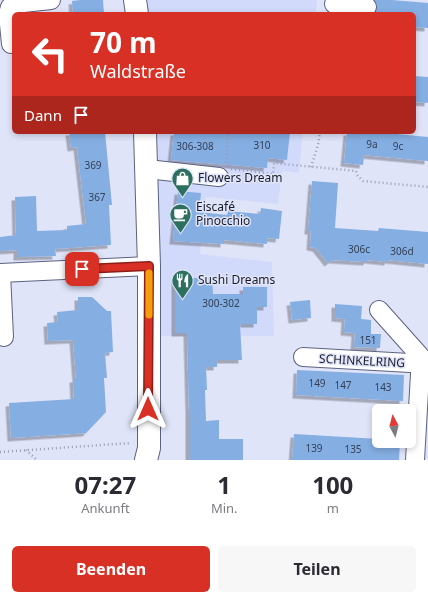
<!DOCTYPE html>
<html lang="de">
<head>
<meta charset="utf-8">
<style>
  :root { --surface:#fff; --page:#f7f7f7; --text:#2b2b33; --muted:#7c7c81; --accent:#d93025 }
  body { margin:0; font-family:"Noto Sans",sans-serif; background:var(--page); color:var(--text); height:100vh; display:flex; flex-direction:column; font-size:15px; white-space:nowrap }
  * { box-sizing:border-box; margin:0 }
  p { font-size:13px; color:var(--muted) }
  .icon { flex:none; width:22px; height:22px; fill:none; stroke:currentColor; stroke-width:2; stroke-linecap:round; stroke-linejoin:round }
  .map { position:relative; height:460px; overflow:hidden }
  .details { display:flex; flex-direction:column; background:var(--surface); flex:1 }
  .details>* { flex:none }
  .top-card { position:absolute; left:12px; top:12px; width:404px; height:122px; border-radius:6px; box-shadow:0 2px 6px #0003; background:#d93025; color:#fff; overflow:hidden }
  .needle { width:26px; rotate:353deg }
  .buttons { position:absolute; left:372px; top:404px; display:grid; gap:8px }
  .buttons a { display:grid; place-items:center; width:44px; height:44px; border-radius:6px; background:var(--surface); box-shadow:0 2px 6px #0003; font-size:20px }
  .pin { position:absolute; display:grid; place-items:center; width:34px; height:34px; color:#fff; margin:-17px; border-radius:8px; box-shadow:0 2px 6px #0006 }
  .me { position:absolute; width:44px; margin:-22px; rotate:0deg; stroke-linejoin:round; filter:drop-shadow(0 0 3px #0008) }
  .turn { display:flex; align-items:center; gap:14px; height:84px; padding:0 12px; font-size:18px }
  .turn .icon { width:52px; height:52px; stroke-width:2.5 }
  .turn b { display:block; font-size:28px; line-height:34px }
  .then { display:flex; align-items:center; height:38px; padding:0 12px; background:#0003; gap:8px; font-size:15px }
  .eta { display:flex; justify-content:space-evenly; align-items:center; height:68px; text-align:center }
  .eta b { font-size:24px; font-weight:700; line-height:28px }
  .cta { display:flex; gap:8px; margin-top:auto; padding:8px 12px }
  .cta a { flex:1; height:46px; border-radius:6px; background:var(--accent); color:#fff; font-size:16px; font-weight:700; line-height:46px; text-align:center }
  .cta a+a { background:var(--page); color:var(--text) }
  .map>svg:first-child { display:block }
  .built { fill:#d2dafb }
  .building { fill:#85aee3; filter:url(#shadow) }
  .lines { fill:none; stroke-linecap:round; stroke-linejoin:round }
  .minor-casing { stroke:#5c6280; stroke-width:20 }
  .major-casing { stroke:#5c6280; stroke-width:24 }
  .path { stroke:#999daf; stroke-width:2.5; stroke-dasharray:1 3; stroke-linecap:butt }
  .minor { stroke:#fff; stroke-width:18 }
  .major { stroke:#fff; stroke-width:22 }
  .route-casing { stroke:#8d1f18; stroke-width:10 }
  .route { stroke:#d93025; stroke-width:7 }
  .slow { stroke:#f59e0b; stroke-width:7 }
  .labels { text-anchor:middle; stroke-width:3; stroke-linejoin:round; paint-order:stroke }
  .number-label { font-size:10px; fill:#334056 }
  .poi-label { font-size:12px; fill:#181b27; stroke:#e0e4f9; text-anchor:start }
  .street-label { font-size:12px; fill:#181b27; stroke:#e0e4f9 }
</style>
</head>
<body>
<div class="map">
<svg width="428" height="460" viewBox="0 0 428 460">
  <defs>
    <filter id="shadow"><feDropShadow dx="-3.5" dy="3.5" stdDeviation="0" flood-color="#0004"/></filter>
  </defs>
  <rect width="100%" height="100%" fill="#e0e4f9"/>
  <!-- built -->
  <g class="built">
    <polygon points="133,0 317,0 316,14 134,14"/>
    <polygon points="145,132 303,132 299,173 282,171 278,204 206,197 200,254 272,262 274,336 159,336"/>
  </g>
  <!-- building -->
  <g class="building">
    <polygon points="81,0 103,0 104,14 73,14 72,1"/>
    <polygon points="374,0 392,0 428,3 428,28 414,27 414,14 375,14 377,8"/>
    <polygon points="414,76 428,77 428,103 414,102"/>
    <polygon points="69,132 105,132 112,205 109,205 111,245 55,249 56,256 17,257 17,250 0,251 0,237 16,235 15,197 36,196 37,231 67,230 67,226 86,224 77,147 71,148"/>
    <polygon points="174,132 290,132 287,160 268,158 267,168 171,160"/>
    <polygon points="347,132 376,132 428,137 428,161 364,155 363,165 344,163"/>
    <polygon points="312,181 338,183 335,228 378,231 379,228 428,232 428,264 388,260 388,262 367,260 367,262 332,260 328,263 316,248 310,247 311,231 308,231"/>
    <polygon points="178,191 201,193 199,212 227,215 228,211 260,214 261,208 282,211 279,239 267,238 267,244 224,240 224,244 173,241"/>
    <polygon points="175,278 212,278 213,294 243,294 243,287 267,287 267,307 257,307 257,324 240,324 242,360 217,360 217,367 206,367 207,390 205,390 206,421 219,420 219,439 243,439 243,460 189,460 189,410 187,333 175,333"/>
    <polygon points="78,297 92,297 107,311 111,311 113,352 105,353 107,378 104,378 106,412 86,433 11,438 9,403 74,399 73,379 76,379 73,340 48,341 47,323 58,322 57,312 78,310"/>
    <polygon points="310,300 311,318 292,320 290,302"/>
    <polygon points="335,304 362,306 361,319 371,320 371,334 381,334 380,348 354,347 355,333 344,332 345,319 335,318"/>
    <polygon points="297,370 404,375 403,401 296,395"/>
    <polygon points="294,434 379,439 379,441 400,441 399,460 292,460"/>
  </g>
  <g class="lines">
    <defs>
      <g id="minor">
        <polyline points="334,4 367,7"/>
        <polyline points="11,44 8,14 10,7 14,4 51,0"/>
        <polyline points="147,169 219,177"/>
        <polyline points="0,273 149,266"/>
        <polyline points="1,273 4,337"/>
        <polyline points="379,310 421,357 415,460"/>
        <polyline points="303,357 428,364"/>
      </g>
      <g id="major">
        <polyline points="135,0 137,14"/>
        <polyline points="145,132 149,266 149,448 146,460"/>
      </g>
    </defs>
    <!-- minor casing -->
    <use href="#minor" class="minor-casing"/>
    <!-- major casing -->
    <use href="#major" class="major-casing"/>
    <!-- path -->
    <g class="path">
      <polyline points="226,163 228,132"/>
      <polyline points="311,167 318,145 320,132"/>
      <polyline points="231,169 273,174 274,163 356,171 357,175 363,181 428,187"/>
      <polyline points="26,450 37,460"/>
      <polyline points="0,452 131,443"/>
    </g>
    <!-- minor -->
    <use href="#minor" class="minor"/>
    <!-- major -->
    <use href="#major" class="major"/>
  </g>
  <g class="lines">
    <defs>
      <polyline id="route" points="82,269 149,266 148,409"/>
    </defs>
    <!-- route casing -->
    <use href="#route" class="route-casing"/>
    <!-- route -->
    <use href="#route" class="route"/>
    <!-- slow -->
    <polyline class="slow" points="149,315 149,273"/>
  </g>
  <!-- icons -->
  <defs>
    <symbol id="shop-pin" viewBox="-11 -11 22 30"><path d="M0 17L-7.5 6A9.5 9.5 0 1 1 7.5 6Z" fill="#2e7060" stroke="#e0e4f9"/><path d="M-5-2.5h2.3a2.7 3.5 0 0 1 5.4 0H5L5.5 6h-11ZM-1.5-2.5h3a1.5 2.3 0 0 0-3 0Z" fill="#fff"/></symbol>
    <symbol id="cafe-pin" viewBox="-11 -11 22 30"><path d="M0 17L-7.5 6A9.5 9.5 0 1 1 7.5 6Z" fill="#2e7060" stroke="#e0e4f9"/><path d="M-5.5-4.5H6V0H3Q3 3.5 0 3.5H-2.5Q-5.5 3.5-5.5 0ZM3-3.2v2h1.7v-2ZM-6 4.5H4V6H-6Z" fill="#fff"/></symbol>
    <symbol id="restaurant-pin" viewBox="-11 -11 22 30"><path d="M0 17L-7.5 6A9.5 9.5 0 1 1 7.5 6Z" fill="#2e7060" stroke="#e0e4f9"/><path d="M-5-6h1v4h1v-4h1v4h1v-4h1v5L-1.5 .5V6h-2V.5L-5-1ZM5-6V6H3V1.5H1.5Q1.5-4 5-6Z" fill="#fff"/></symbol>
  </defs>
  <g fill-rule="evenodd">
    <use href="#shop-pin" x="170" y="166" width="25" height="34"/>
    <use href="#cafe-pin" x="168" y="202" width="25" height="34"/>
    <use href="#restaurant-pin" x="170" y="268" width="25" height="34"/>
  </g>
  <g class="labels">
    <!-- number labels -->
    <g class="number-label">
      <text x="372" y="148">9a</text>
      <text x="262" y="149">310</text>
      <text x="195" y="150">306-308</text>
      <text x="398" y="150">9c</text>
      <text x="93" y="169">369</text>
      <text x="97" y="201">367</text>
      <text x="359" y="253">306c</text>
      <text x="402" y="255">306d</text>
      <text x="221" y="307">300-302</text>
      <text x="368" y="344">151</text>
      <text x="317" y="387">149</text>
      <text x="343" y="389">147</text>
      <text x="383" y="391">143</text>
      <text x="314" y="452">139</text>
      <text x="353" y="453">135</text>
    </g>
    <!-- poi labels -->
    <g class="poi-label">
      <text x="198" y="182">Flowers Dream</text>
      <text x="196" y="211">Eiscafé<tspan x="196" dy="14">Pinocchio</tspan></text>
      <text x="198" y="284">Sushi Dreams</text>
    </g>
    <!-- street labels -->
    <g class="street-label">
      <text transform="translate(362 361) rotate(3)" y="4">SCHINKELRING</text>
    </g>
  </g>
</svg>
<div class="buttons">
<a><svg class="needle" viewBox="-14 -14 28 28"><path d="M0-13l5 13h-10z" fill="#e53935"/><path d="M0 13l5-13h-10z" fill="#7c7c81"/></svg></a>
</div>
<div class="pin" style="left:82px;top:269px;background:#d93025"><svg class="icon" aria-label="arrive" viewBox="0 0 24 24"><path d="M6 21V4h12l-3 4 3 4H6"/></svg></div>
<svg class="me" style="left:148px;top:409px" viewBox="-20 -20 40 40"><path d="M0-17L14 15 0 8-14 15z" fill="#d93025" stroke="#fff" stroke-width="4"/></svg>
<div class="top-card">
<div class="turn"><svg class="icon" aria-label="left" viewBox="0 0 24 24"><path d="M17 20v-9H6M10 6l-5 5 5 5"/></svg><div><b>70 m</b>Waldstraße</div></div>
<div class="then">Dann<svg class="icon" aria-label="arrive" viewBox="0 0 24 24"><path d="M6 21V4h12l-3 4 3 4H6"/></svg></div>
</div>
</div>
<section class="details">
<div class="eta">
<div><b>07:27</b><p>Ankunft</p></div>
<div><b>1</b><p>Min.</p></div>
<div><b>100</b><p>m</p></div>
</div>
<div class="cta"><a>Beenden</a><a>Teilen</a></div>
</section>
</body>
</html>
